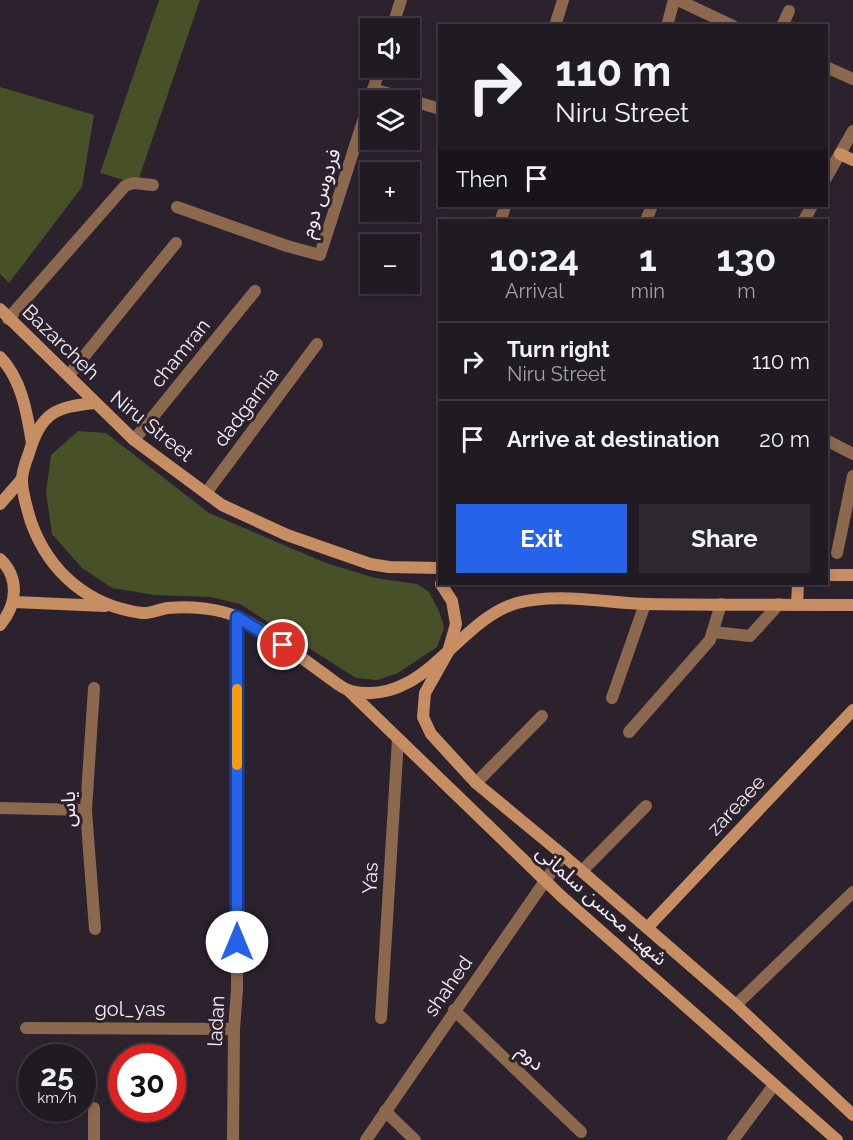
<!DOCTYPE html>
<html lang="en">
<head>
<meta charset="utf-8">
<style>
  :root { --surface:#201a22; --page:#2d272f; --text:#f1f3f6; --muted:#a2a1a5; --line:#3d3840; --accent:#2563eb }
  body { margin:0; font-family:Raleway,"Noto Sans Arabic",sans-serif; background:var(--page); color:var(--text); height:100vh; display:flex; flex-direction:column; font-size:22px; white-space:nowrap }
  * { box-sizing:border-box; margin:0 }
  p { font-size:20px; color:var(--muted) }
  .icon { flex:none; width:33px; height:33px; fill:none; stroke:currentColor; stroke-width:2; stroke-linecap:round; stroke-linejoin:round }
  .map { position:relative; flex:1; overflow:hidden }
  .details { position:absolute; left:438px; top:219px; width:390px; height:366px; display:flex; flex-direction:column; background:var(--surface); border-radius:0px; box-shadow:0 3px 9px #0003,0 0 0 2px var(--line) }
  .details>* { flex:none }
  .hud { position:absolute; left:438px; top:24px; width:390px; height:183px; border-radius:0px; box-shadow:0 3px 9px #0003,0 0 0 2px var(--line); background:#201a22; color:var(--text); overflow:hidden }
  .buttons { position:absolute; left:360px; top:18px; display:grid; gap:12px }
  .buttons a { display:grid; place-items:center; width:60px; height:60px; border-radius:0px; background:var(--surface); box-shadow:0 3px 9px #0003,0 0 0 2px var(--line); font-size:30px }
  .speed { position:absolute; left:18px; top:1044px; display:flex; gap:12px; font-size:30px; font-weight:700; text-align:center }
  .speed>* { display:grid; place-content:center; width:78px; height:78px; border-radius:50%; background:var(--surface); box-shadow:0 3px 9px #0003,0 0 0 2px var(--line); line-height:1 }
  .speed small { font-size:15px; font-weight:400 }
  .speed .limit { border:9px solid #d22; background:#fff; color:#111 }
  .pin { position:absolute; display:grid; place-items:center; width:51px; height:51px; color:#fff; margin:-26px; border:3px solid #fff; border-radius:50%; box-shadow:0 2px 6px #0007 }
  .me { position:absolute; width:66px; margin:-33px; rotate:0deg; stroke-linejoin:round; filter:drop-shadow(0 0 4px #0008) }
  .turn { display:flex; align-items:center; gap:21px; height:126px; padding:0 18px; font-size:27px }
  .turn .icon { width:78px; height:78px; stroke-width:2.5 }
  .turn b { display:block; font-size:42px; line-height:51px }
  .then { display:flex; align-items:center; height:57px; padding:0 18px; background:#0003; gap:12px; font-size:22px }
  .eta { display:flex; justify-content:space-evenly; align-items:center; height:102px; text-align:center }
  .eta b { font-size:36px; font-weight:700; line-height:42px }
  .button { display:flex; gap:12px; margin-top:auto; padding:12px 18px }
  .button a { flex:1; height:69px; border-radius:0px; background:var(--accent); color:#fff; font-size:24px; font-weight:700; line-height:69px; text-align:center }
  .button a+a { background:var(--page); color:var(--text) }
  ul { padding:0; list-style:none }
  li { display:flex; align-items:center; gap:18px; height:78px; padding:0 18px; border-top:2px solid var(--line) }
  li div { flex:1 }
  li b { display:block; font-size:22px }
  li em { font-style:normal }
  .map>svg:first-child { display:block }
  .green { fill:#475027 }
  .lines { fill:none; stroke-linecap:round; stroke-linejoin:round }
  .street { stroke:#8c684e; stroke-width:12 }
  .secondary { stroke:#c78d63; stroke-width:12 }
  .route-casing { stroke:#184099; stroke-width:15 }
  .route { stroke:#2563eb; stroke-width:10 }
  .slow { stroke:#f59e0b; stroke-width:10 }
  .labels { text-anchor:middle; stroke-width:6; stroke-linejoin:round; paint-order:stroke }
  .street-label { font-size:20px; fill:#f3edf4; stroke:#2b222d }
</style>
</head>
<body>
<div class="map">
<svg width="853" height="1140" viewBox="0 0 853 1140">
  <rect width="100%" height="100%" fill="#2b222d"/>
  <!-- green -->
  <g class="green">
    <polygon points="159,0 200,0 137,184 100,173"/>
    <polygon points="0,87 94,115 82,187 9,283 0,274"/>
    <polygon points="78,431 106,433 209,513 326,563 375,578 417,584 429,592 439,611 444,628 437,647 398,673 377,680 356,678 240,604 210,597 154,595 112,588 82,568 52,534 46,492 51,455"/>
  </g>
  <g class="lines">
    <!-- street -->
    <g class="street">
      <polyline points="678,0 733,26"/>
      <polyline points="555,26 563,0"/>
      <polyline points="667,26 674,0"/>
      <polyline points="782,26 789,11"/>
      <polyline points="392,28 401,0"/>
      <polyline points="826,67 853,79"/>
      <polyline points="373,89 440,109"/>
      <polyline points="826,178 853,131"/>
      <polyline points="177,207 287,246 320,255 380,68"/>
      <polyline points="501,220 505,206"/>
      <polyline points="646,220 652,206"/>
      <polyline points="804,220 812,206"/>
      <polyline points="8,319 125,186 133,183 153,185"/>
      <polyline points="69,375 176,243"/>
      <polyline points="134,440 255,291"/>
      <polyline points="826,440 853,454"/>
      <polyline points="206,493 317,344"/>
      <polyline points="837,553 853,476"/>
      <polyline points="713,632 750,636 779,604"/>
      <polyline points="94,688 86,810 95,929"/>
      <polyline points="612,698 645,604"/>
      <polyline points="629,732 710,640 721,604"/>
      <polyline points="476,783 542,716"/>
      <polyline points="0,808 86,810"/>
      <polyline points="582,871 646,806"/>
      <polyline points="736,1005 853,892"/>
      <polyline points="454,1010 581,1132"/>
      <polyline points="381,1018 398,739"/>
      <polyline points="26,1028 234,1029"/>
      <polyline points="94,1108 94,1140"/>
      <polyline points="385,1111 415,1140"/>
      <polyline points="233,1140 234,1029 237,989 237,617"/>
      <polyline points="366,1140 563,855"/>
      <polyline points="733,1140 774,1085"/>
    </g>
    <!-- secondary -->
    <g class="secondary">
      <polyline points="840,154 853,160"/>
      <polyline points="0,309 134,440 222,505 287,535 370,564 389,567 440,568"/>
      <path d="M 0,357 C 22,380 27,413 32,443"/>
      <path d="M 95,403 C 56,407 41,412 29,453 C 26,461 22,471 22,480 C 22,493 27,509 31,522 C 49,572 88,606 142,613 C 151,614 159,609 168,608 C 190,606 217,608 238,617 C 268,631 296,654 324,674 C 331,679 342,689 351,691 C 424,708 457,620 517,603 C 559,592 605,603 647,604 C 716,605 784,605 853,605"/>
      <polyline points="0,504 22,479"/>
      <path d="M 0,559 C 20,578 17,605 0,625"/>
      <polyline points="826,575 853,575"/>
      <polyline points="441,584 452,601 456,624 448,652 425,693 423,717 431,734 476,783 563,855 736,1005 853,1115"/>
      <polyline points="14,602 105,606"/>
      <polyline points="797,605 798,584"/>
      <polyline points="349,691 561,896 837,1140"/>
      <polyline points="648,927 853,710"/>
    </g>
  </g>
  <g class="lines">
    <defs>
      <polyline id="route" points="237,942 237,617 283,645"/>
    </defs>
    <!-- route casing -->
    <use href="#route" class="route-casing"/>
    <!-- route -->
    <use href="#route" class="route"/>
    <!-- slow -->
    <polyline class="slow" points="237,689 237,765"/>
  </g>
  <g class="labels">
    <!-- street labels -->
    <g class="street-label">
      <text transform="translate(320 193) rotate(-72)" y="7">فردوس دوم</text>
      <text transform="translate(61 342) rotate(44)" y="7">Bazarcheh</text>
      <text transform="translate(180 353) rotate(-51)" y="7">chamran</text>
      <text transform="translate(246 407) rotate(-53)" y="7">dadgarnia</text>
      <text transform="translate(152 426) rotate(39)" y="7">Niru Street</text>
      <text transform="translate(736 805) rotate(-47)" y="7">zareaee</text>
      <text transform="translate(68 809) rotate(-90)" y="7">یاس</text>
      <text transform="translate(370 878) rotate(-87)" y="7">Yas</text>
      <text transform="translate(602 905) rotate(42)" y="7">شهید محسن سلمانی</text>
      <text transform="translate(448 986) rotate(-55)" y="7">shahed</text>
      <text x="130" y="1016">gol_yas</text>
      <text transform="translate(216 1021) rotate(-87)" y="7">ladan</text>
      <text transform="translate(531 1057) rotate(44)" y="7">دوم</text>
    </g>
  </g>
</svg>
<div class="buttons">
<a><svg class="icon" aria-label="sound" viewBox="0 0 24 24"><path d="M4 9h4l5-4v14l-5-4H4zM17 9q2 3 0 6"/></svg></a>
<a><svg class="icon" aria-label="layers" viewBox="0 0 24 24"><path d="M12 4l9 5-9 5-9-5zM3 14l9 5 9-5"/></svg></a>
<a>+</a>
<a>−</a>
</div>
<div class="speed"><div>25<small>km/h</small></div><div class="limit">30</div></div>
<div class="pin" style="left:283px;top:645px;background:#d93025"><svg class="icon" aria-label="arrive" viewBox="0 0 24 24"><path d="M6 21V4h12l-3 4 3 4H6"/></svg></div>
<svg class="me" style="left:237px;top:942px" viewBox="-20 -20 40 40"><circle r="19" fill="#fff"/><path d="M0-13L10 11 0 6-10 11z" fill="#2563eb"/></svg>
<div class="hud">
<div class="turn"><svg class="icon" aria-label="right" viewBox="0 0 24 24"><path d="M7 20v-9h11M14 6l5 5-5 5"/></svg><div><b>110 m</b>Niru Street</div></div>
<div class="then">Then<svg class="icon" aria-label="arrive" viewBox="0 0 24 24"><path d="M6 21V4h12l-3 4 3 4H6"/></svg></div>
</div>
<section class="details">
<div class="eta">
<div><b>10:24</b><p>Arrival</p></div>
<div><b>1</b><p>min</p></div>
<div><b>130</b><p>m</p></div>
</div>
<ul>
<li><svg class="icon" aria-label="right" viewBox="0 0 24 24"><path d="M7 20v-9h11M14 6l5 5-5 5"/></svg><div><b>Turn right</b><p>Niru Street</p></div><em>110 m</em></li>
<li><svg class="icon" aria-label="arrive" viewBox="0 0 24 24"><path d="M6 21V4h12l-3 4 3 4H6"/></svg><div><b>Arrive at destination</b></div><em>20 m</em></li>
</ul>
<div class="button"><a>Exit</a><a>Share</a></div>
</section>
</div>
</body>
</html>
